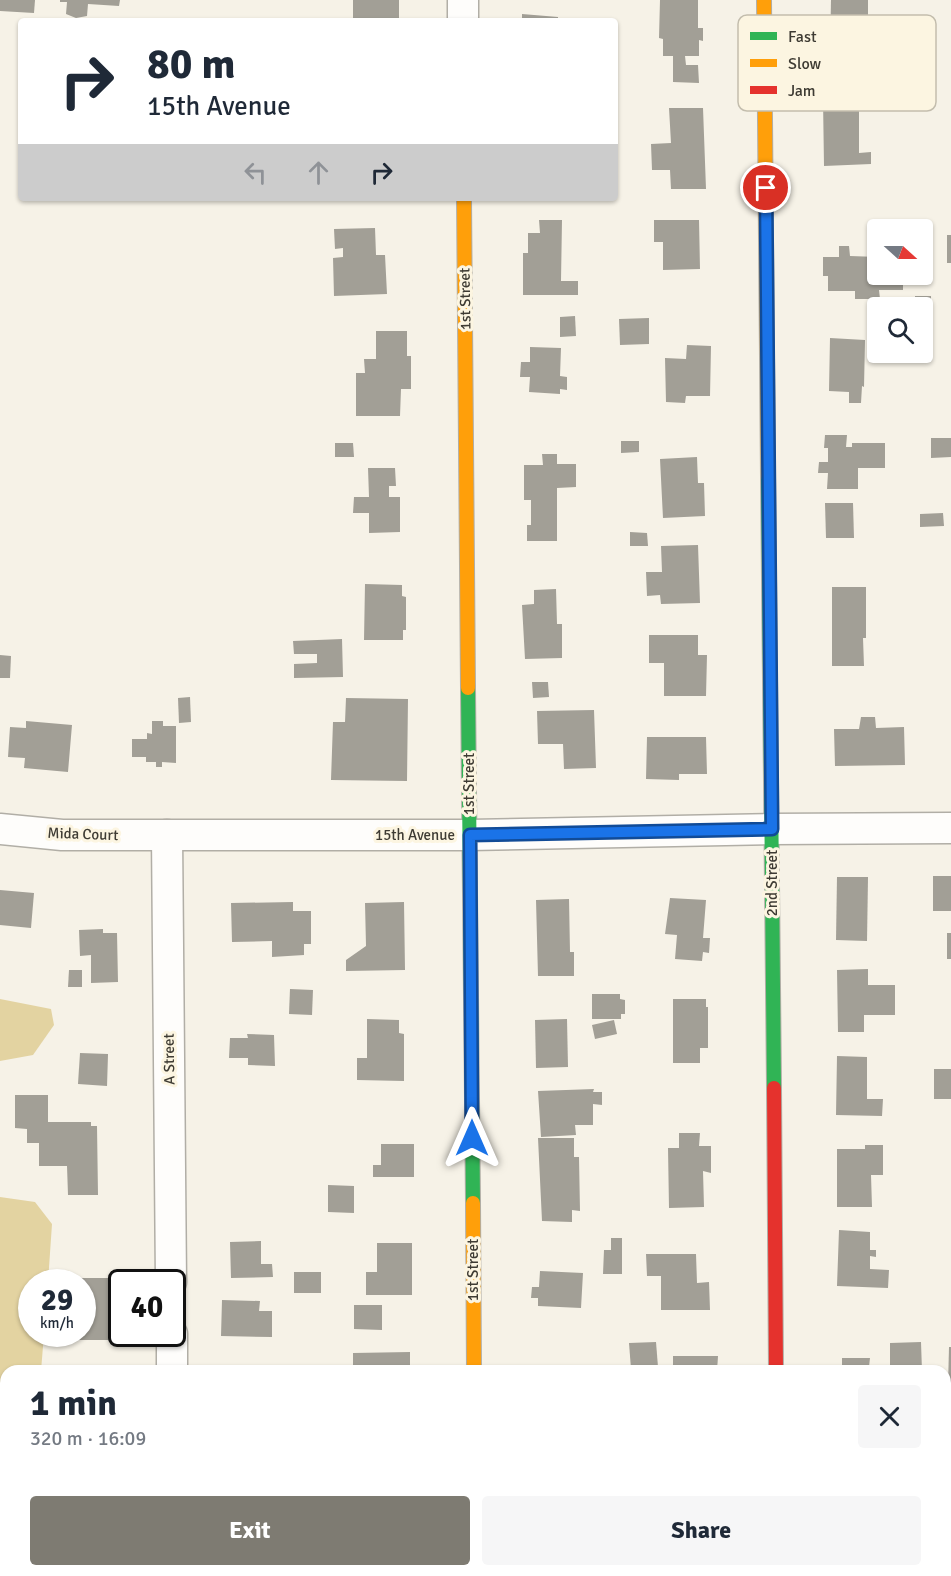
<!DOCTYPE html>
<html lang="en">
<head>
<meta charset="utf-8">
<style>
  :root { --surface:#fff; --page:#f6f6f7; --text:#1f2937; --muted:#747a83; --accent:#7e7b72 }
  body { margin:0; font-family:Signika,sans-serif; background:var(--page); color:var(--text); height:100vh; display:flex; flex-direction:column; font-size:22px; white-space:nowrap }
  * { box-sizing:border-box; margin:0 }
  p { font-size:20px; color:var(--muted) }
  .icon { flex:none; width:33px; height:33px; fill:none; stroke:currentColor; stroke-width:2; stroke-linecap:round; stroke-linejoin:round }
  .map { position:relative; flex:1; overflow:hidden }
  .side { position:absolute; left:0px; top:1365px; width:951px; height:212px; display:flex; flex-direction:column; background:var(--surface); border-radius:18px 18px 0 0; box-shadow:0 2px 4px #0004 }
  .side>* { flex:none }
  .banner { position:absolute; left:18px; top:18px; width:600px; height:183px; border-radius:6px; box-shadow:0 2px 4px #0004; background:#fff; color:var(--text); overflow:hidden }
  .needle { width:39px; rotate:111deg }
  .tools { position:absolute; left:867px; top:219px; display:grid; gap:12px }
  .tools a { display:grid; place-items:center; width:66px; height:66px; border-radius:6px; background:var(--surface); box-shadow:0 2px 4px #0004; font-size:30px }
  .speed { position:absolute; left:18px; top:1269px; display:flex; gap:12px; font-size:30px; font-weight:700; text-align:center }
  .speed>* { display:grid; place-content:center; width:78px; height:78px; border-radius:50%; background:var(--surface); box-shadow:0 2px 4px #0004; line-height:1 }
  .speed small { font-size:15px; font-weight:400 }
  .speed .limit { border:3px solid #111; border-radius:9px; background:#fff; color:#111 }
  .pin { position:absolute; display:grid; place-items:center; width:51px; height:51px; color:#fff; margin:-26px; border:3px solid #fff; border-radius:50%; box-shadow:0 2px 6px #0007 }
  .me { position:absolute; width:66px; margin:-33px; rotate:0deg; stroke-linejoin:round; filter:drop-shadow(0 0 4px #0008) }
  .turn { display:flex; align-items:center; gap:21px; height:126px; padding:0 30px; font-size:27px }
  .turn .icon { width:78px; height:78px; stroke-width:2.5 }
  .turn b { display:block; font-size:42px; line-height:51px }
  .lanes { display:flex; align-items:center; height:57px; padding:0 30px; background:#0003; justify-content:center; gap:30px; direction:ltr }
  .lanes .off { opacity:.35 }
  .round { display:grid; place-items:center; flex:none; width:63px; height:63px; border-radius:6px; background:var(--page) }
  .headline { display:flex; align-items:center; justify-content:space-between; height:102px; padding:0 30px }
  h1 { font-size:36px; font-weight:700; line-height:45px }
  .cta { display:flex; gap:12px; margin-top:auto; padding:12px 30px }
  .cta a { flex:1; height:69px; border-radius:6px; background:var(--accent); color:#fff; font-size:24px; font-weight:700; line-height:69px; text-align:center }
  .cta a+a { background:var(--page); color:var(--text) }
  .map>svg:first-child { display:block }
  .forest { fill:#e3d3a1 }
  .building { fill:#a29f96 }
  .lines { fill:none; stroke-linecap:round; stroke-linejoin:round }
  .street-casing { stroke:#b1aea6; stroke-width:33 }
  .fast-casing { stroke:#b1aea6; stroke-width:16 }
  .slow-casing { stroke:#b1aea6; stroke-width:16 }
  .jam-casing { stroke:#b1aea6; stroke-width:16 }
  .street { stroke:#fefdfb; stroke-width:30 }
  .fast { stroke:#30b455; stroke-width:14 }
  .slow { stroke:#ff9f0a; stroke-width:14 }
  .jam { stroke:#e5322d; stroke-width:14 }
  .route-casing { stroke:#114b97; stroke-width:15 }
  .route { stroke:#1a73e8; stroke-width:10 }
  .labels { text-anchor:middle; stroke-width:6; stroke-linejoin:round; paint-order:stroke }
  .street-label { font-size:15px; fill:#3e3b33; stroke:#fcf5e1 }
  .key { fill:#fcf5e1; stroke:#c3bdad; stroke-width:1.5 }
  .key-label { font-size:16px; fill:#3e3b33 }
</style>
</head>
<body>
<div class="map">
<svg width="951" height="1576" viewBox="0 0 951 1576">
  <rect width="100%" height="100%" fill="#f6f2e7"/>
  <!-- forest -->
  <g class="forest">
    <polygon points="0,999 51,1009 54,1025 33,1055 0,1061"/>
    <polygon points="0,1197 35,1202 52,1224 48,1282 32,1282 32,1334 44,1334 41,1371 6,1371 6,1409 0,1405"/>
  </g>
  <!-- building -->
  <g class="building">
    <polygon points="0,0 35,0 34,13 0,11"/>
    <polygon points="60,0 120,0 119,6 88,4 87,16 76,18 66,14 67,2 60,2"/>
    <rect x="353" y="0" width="46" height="21"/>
    <polygon points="660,0 698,0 698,28 703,28 703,41 699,40 699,56 685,56 686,65 698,65 699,83 673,82 673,56 663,56 663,39 659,38"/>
    <polygon points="831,0 868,0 868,53 830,53"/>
    <polygon points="522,14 558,17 558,21 522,21"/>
    <polygon points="859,98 859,153 871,152 871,164 824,166 823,99"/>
    <polygon points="669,108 703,108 706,189 671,189 670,170 652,170 651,144 671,143"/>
    <polygon points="539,220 562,220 561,281 578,281 578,295 523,295 523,253 528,253 528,233 540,233"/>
    <polygon points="654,220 699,220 700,269 663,270 663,242 654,242"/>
    <polygon points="375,228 376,255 385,255 387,294 334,296 333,258 343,257 343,248 335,249 334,229"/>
    <rect x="947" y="235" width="4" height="28"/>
    <polygon points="839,246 849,246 850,256 878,257 878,274 903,274 903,290 879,290 880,299 855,299 855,291 828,291 828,276 823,276 823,257 839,257"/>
    <polygon points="915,296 931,296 931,311 922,311 922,308 915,308"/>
    <polygon points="575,316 576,336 560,337 560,317"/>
    <polygon points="649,318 649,344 620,345 619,319"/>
    <polygon points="376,331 407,331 407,356 411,356 411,389 401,389 400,416 356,416 356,373 365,373 364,359 376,359"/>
    <polygon points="830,338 865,340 864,387 862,386 861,403 849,403 849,392 829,391"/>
    <polygon points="687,345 711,346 710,396 686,396 685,403 666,402 665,358 686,359"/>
    <polygon points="530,347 561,348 560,376 567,377 567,390 560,389 560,394 529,392 530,377 520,377 521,362 530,362"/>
    <polygon points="825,435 847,435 846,447 852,447 852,443 885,443 885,468 858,468 858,489 827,489 828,473 818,473 819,462 828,462 828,448 824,448"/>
    <polygon points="931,438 951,438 951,457 931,458"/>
    <polygon points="621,441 639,441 639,452 621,453"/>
    <polygon points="335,443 353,443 354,457 335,457"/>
    <polygon points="542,454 557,454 557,464 576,464 576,487 557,488 557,541 527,541 527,525 531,525 531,500 524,500 524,465 543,465"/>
    <polygon points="697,457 698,483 704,483 705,516 663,518 660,459"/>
    <polygon points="368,468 395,468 396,486 389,486 389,497 400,497 400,532 369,533 369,513 353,513 354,497 369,497"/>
    <polygon points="825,503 853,503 854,538 826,538"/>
    <polygon points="943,513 944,526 920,527 920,514"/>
    <polygon points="630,532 647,533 648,546 630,546"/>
    <polygon points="698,545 700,603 661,604 660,595 647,596 646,572 662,572 661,546"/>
    <polygon points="365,584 402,585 402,596 406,597 406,630 403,630 403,640 364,640"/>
    <polygon points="832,587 866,587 866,638 863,638 864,666 832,666"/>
    <polygon points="556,589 557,624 562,624 562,658 525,659 522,605 534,604 534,590"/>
    <polygon points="649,635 698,635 698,655 707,655 706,696 664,696 664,663 649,663"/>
    <polygon points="342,639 343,677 294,678 294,664 317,663 317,654 294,654 293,641"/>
    <polygon points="0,655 11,656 10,678 0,678"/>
    <polygon points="532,682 548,682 549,697 533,698"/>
    <polygon points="190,697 191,722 179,723 178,698"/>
    <polygon points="346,698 408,699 407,781 331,780 333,722 345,722"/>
    <polygon points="594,710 596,768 564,769 563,744 538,744 537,711"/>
    <polygon points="861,717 875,717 876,728 904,727 905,765 835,766 834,729 859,729"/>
    <polygon points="26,721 72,725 68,772 24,768 25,758 8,757 10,727 26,728"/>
    <polygon points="152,721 163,721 163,726 176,726 176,763 162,762 162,767 156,767 156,762 146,762 146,757 132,757 132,739 147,739 147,733 152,734"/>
    <polygon points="647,737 706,737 707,774 679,774 679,780 646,779"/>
    <rect x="933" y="876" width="18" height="35"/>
    <polygon points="837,877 868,877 867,941 836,940"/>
    <polygon points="0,890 34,893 31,928 0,925"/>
    <polygon points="670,898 706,900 703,938 710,938 709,953 703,952 702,961 675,959 677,935 665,934"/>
    <polygon points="569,899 570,952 574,952 574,976 538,976 536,900"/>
    <polygon points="293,902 293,911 311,911 311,944 304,944 304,955 272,957 272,941 232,942 231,903"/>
    <polygon points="404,902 405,970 346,971 346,960 366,946 365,903"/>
    <polygon points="103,929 103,933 117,933 118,982 91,983 91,955 80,956 79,930"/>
    <rect x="947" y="933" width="4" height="26"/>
    <polygon points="868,969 868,985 895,985 895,1015 864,1015 864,1032 838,1032 837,970"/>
    <polygon points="69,970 82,970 82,987 68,987"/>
    <polygon points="290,989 313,990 312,1015 289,1014"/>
    <polygon points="592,994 620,994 620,999 625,1000 625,1014 621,1014 621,1019 592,1019"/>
    <polygon points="673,999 706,999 706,1007 708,1007 708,1048 700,1048 700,1063 673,1063"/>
    <polygon points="367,1019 399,1020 399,1033 404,1034 404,1081 357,1080 357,1058 367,1058"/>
    <polygon points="567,1019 568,1067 536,1068 535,1020"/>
    <polygon points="614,1020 617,1034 595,1039 592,1025"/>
    <polygon points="247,1034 274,1035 275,1066 248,1065 248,1058 229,1058 230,1038 248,1038"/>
    <polygon points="80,1053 108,1054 107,1086 78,1084"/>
    <polygon points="837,1056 867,1057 867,1099 883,1099 882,1116 836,1115"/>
    <rect x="934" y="1069" width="17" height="30"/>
    <polygon points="594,1089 593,1092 602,1092 602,1105 593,1104 593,1125 575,1125 576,1135 541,1137 538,1091"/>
    <polygon points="15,1095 48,1095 48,1122 91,1122 91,1126 97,1126 98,1195 68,1195 67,1166 39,1166 39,1143 27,1143 27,1129 15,1128"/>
    <polygon points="679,1133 700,1133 699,1146 711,1146 711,1173 703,1171 704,1207 669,1208 668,1148 679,1148"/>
    <polygon points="538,1138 574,1138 574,1157 579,1157 580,1211 572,1210 572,1222 542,1221"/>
    <polygon points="381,1144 414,1144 414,1177 373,1177 373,1165 381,1165"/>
    <polygon points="865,1145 883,1145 883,1175 871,1175 872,1207 837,1207 837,1149 865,1149"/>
    <polygon points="328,1185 354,1186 354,1213 328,1212"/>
    <polygon points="839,1230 870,1232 870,1250 876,1250 876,1257 870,1256 870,1269 889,1270 888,1288 837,1286"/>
    <polygon points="611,1238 622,1238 622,1274 603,1274 604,1250 611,1250"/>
    <polygon points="261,1241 261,1264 272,1264 273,1277 231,1278 230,1242"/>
    <polygon points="377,1243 412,1243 412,1295 366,1295 366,1272 377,1272"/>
    <polygon points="646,1254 696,1254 697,1283 709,1282 710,1310 661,1310 661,1276 647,1276"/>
    <polygon points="540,1271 583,1273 581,1308 538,1306 538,1298 531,1298 532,1287 539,1287"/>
    <rect x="294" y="1272" width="27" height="21"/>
    <polygon points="81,1278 111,1278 112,1340 75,1340 74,1334 82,1334"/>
    <polygon points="222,1300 260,1301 259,1311 272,1311 272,1337 221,1336"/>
    <polygon points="354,1305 382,1305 382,1330 354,1329"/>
    <polygon points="656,1342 658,1367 631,1369 629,1343"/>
    <polygon points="921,1342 922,1371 899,1371 899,1367 890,1368 890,1343"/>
    <polygon points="949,1347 951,1347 951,1386 948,1386"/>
    <polygon points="410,1352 410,1371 353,1371 353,1353"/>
    <polygon points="673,1356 718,1356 717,1371 673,1371"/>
    <polygon points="842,1358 870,1358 869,1367 875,1367 875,1371 842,1371"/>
  </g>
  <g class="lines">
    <defs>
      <g id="street">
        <polyline points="463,0 463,21"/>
        <polyline points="0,829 62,835 470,835 772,829 951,828"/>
        <polyline points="167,835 171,1282"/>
        <polyline points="172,1334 172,1371"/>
        <polyline points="174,1570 174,1576"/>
        <polyline points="476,1570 476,1576"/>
        <polyline points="777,1570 777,1576"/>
      </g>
      <g id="fast">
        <polyline points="768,476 774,1088"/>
        <polyline points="468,688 473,1203"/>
      </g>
      <g id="slow">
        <polyline points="764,0 768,476"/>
        <polyline points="464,198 468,688"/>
        <polyline points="473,1203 474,1371"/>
      </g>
      <polyline id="jam" points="774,1088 776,1371"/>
    </defs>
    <!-- street casing -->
    <use href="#street" class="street-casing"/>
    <!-- fast casing -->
    <use href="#fast" class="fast-casing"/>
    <!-- slow casing -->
    <use href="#slow" class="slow-casing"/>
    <!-- jam casing -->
    <use href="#jam" class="jam-casing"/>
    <!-- street -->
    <use href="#street" class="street"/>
    <!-- fast -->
    <use href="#fast" class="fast"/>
    <!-- slow -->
    <use href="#slow" class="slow"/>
    <!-- jam -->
    <use href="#jam" class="jam"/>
  </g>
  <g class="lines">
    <defs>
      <polyline id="route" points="472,1138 470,835 772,829 766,188"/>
    </defs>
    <!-- route casing -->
    <use href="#route" class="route-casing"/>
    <!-- route -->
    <use href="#route" class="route"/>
  </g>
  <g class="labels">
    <!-- street labels -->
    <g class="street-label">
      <text transform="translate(465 299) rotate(-91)" y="5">1st Street</text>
      <text transform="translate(469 784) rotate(-90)" y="5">1st Street</text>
      <text transform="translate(83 834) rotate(2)" y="5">Mida Court</text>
      <text x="415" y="840">15th Avenue</text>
      <text transform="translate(772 883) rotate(-90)" y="5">2nd Street</text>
      <text transform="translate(169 1059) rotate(-91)" y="5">A Street</text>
      <text transform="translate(473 1270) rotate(-90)" y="5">1st Street</text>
    </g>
  </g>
  <!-- legend -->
  <rect x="738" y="15" width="198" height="96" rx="9" class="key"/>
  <rect x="750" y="32" width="27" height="8" fill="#30b455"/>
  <rect x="750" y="59" width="27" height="8" fill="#ff9f0a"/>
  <rect x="750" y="86" width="27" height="8" fill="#e5322d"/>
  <g class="key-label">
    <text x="788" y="42">Fast</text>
    <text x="788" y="69">Slow</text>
    <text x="788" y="96">Jam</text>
  </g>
</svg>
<div class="tools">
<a><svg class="needle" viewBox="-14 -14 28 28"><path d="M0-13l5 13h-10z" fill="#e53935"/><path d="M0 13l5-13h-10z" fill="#747a83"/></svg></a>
<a><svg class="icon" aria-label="search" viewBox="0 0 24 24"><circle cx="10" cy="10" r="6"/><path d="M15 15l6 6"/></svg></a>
</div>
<div class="speed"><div>29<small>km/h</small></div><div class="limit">40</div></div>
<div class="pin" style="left:766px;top:188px;background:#d93025"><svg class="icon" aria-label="arrive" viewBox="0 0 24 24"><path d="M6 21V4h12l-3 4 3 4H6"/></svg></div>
<svg class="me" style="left:472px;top:1138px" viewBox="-20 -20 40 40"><path d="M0-17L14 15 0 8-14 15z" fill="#1a73e8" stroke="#fff" stroke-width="4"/></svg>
<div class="banner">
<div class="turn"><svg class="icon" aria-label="right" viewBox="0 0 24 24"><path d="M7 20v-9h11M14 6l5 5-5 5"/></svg><div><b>80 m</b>15th Avenue</div></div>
<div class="lanes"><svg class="icon off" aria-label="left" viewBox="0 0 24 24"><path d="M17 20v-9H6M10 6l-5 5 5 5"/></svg><svg class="icon off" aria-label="ahead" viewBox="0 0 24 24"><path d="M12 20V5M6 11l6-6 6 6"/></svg><svg class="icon" aria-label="right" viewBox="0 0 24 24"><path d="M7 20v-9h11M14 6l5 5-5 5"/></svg></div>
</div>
<section class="side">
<div class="headline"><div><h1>1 min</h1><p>320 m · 16:09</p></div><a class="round"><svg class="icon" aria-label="close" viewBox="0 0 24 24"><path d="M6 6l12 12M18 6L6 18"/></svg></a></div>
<div class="cta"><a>Exit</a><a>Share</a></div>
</section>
</div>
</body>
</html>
